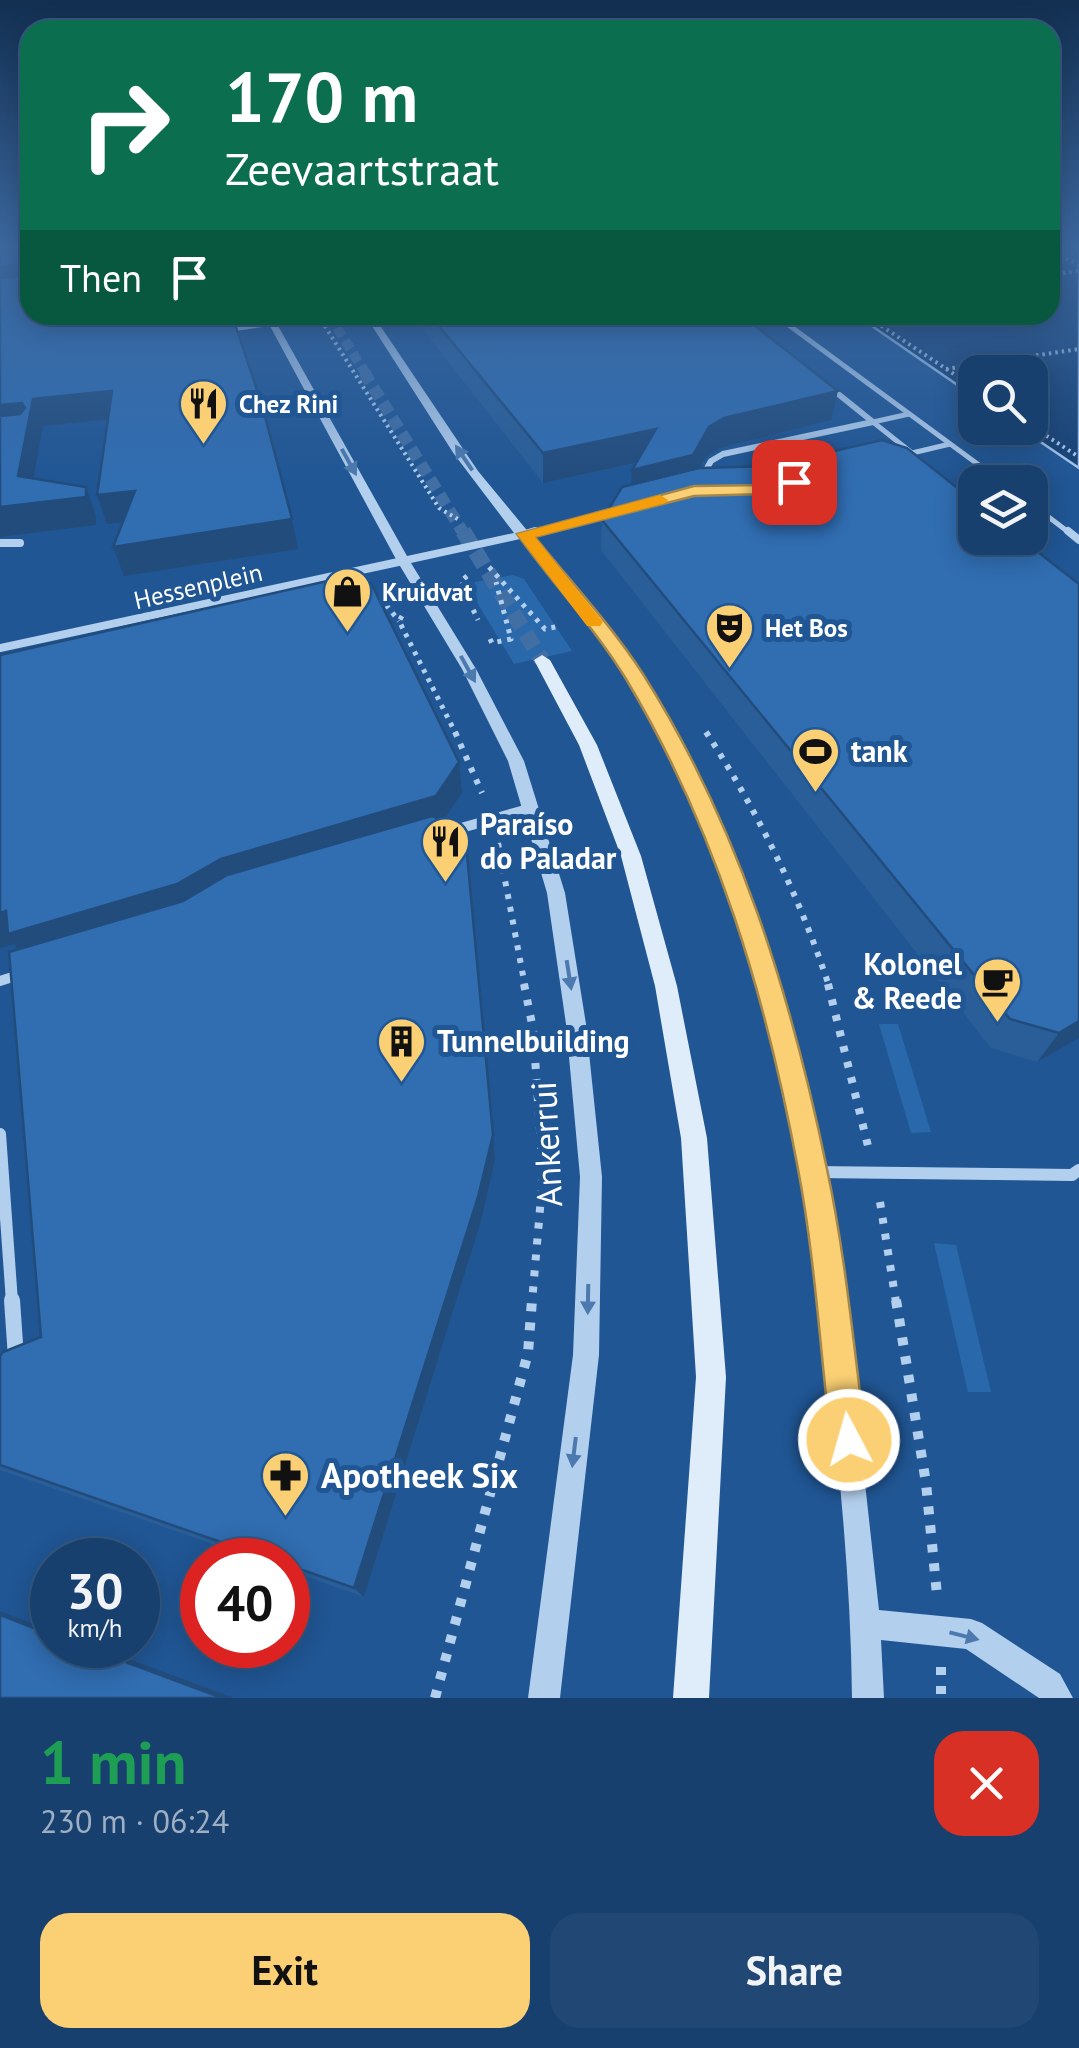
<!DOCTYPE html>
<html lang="en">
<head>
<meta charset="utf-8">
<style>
  :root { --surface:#18406f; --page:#214774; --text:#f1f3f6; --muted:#9fafc3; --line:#365982; --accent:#fbd074 }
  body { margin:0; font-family:"PT Sans",sans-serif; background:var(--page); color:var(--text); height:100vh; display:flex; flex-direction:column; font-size:38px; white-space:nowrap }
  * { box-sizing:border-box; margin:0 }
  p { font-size:32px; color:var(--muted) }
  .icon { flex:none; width:55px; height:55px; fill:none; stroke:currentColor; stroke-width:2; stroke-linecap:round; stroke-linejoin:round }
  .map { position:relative; height:1698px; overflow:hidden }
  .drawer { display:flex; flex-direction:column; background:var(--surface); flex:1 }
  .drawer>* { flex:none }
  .hud { position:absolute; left:20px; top:20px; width:1040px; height:305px; border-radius:30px; box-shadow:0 5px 25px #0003,0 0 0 2px var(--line); background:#0b6e4f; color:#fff; overflow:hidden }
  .fabs { position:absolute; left:958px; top:355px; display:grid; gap:20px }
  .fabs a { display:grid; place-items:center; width:90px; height:90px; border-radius:20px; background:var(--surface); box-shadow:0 5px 25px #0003,0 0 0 2px var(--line); font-size:50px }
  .speed { position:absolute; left:30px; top:1538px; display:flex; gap:20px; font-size:50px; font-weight:700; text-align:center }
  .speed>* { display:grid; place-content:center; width:130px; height:130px; border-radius:50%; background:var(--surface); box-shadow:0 5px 25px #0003,0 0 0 2px var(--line); line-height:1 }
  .speed small { font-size:25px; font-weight:400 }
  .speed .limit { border:15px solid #d22; background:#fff; color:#111 }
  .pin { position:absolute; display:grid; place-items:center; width:85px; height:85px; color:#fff; margin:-42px; border-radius:20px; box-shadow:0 5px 15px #0006 }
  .me { position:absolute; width:110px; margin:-55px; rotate:354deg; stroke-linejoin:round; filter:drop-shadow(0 0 8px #0008) }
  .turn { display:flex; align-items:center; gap:35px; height:210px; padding:0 40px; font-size:45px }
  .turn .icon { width:130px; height:130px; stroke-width:2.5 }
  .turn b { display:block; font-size:70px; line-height:85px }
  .then { display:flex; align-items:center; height:95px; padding:0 40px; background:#0003; gap:20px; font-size:38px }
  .round { display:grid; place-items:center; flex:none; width:105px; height:105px; border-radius:30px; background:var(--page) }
  .headline { display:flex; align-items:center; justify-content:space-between; height:170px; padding:0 40px }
  h1 { font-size:60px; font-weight:700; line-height:75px; color:#1e9e55 }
  .button { display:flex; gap:20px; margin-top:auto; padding:20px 40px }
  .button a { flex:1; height:115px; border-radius:30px; background:var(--accent); color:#111; font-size:40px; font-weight:700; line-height:115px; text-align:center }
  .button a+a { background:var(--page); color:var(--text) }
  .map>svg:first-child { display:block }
  .green { fill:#2a68ac }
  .water { fill:#164073; stroke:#a7caef; stroke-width:2.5 }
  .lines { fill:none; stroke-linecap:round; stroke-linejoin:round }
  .secondary-tunnel-far2 { stroke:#416fa4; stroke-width:10; stroke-dasharray:10 5; stroke-linecap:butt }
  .secondary-tunnel-far1 { stroke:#416fa4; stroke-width:12; stroke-dasharray:12 6; stroke-linecap:butt }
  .secondary-tunnel { stroke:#416fa4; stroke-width:16; stroke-dasharray:16 8; stroke-linecap:butt }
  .path-far4 { stroke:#b3cfee; stroke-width:4; stroke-dasharray:2.5 4; stroke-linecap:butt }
  .path-far3 { stroke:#b3cfee; stroke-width:5; stroke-dasharray:4 6; stroke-linecap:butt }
  .path-far2 { stroke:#b3cfee; stroke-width:6; stroke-dasharray:5 8; stroke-linecap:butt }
  .path-far1 { stroke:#b3cfee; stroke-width:8; stroke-dasharray:6 10; stroke-linecap:butt }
  .path { stroke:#b3cfee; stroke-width:10; stroke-dasharray:8 11; stroke-linecap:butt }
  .pedestrian-far1 { stroke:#b3cfee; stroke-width:5 }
  .pedestrian { stroke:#b3cfee; stroke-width:8 }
  .minor-far4 { stroke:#b3cfee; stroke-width:6 }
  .minor-far3 { stroke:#b3cfee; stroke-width:8 }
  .minor-far2 { stroke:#b3cfee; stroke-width:10 }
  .minor-far1 { stroke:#b3cfee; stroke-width:12 }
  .minor { stroke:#b3cfee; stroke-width:16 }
  .tertiary { fill:#b3cfee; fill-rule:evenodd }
  .secondary { fill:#dfecfa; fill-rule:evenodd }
  .wall { fill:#295e98 }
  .shaded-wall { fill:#224c7c }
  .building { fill:#306db1; stroke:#224c7c; stroke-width:2.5 }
  .oneway { fill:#4c7aaf }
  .route { fill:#fbd074; stroke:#a3874b; stroke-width:2.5 }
  .slow { fill:#f59e0b }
  .labels { text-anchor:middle; stroke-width:10; stroke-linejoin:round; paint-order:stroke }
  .far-poi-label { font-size:25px; font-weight:bold; fill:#fff; stroke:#205694; text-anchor:start }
  .far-street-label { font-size:25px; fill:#fff; stroke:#205694 }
  .poi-label { font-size:30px; font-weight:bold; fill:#fff; stroke:#205694; text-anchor:start }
  .near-street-label { font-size:35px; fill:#fff; stroke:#205694 }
  .near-poi-label { font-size:35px; font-weight:bold; fill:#fff; stroke:#205694; text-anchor:start }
</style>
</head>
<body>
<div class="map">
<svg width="1079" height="1698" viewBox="0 0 1079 1698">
  <rect width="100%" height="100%" fill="#205694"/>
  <!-- green -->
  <g class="green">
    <polygon points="513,575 524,579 572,651 514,664 472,594 475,582"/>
    <polygon points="879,1024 898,1024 931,1132 911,1133"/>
    <polygon points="934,1243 956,1245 991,1392 968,1392"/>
  </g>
  <!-- water -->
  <polygon class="water" points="1050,246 1079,246 1079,468 1020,428 1030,428 1030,372 975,372 975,397 856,315 1050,315"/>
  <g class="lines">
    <!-- secondary-tunnel-far2 -->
    <polyline class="secondary-tunnel-far2" points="329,315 366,374"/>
    <!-- secondary-tunnel-far1 -->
    <polyline class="secondary-tunnel-far1" points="364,372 464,534"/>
    <!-- secondary-tunnel -->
    <polyline class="secondary-tunnel" points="463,531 542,660"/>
    <!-- path-far4 -->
    <g class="path-far4">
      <polyline points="1066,258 1079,265"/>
      <polyline points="1050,275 1079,271"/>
      <polyline points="318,315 439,508 461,521"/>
      <polyline points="865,315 975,388"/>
      <polyline points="946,369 1079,349"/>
      <polyline points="1030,425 1079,457"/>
    </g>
    <!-- path-far3 -->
    <g class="path-far3">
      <polyline points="489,567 545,629 561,626"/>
      <polyline points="467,576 460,582 478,620"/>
      <polyline points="376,603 387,606 399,621"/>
      <polyline points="402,616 399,621 456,734"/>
      <polyline points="490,639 492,643 511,639 496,582"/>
    </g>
    <!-- path-far2 -->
    <g class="path-far2">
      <polyline points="455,732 482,793"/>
      <path d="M 706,732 C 758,812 799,895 829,986"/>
      <polyline points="498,843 525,986"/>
    </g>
    <!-- path-far1 -->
    <g class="path-far1">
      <polyline points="524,984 533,1029 543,1174 532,1302"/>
      <polyline points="828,984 868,1146"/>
      <polyline points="880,1202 896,1302"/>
    </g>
    <!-- path -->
    <g class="path">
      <polyline points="896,1300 926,1483 937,1595"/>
      <polyline points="941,1667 941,1698"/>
      <polyline points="435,1698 528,1353 532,1300"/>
    </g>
    <!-- pedestrian-far1 -->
    <g class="pedestrian-far1">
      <polyline points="775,315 1002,482"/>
      <polyline points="375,324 413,317"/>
      <polyline points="225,330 272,323"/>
      <polyline points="873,422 912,453 950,444"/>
      <polyline points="873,422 909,414"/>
      <polyline points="1030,503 1071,534"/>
    </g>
    <!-- pedestrian -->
    <g class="pedestrian">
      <polyline points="1068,531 1079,540"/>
      <polyline points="0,543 20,543"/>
    </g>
    <!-- minor-far4 -->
    <g class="minor-far4">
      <polyline points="827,385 873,422"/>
      <polyline points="702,477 711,461 723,454 873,422"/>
      <polyline points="525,534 619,511"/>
    </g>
    <!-- minor-far3 -->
    <g class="minor-far3">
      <polyline points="525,534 535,531"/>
      <polyline points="0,648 403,561"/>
    </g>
    <!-- minor-far2 -->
    <g class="minor-far2">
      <polyline points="447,832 532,808"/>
      <polyline points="0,981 25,973"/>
    </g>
    <!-- minor-far1 -->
    <g class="minor-far1">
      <polyline points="0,1134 12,1302"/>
      <polyline points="814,1172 1072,1175 1079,1170"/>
    </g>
    <!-- minor -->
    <polyline class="minor" points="12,1300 16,1358"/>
    <!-- tertiary -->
    <path class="tertiary" d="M 264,315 L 272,315 L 407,556 L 514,533 L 454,454 L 365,315 L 373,315 L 478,471 L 601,620 L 638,672 L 689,757 L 729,843 L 762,932 L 790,1022 L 812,1115 L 845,1302 L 879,1610 L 971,1619 L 982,1623 L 1060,1674 L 1073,1698 L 1039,1698 L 966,1649 L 881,1640 L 884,1698 L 852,1698 C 851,1587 840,1477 828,1367 C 804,1159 770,942 671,755 C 628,673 578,610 520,539 L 411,563 L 476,669 L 524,761 L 565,893 L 586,1024 L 602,1177 L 599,1355 L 560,1698 L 528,1698 L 573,1355 L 580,1177 L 566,1024 L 547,893 L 508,761 L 462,669 L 397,561 Z"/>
    <!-- secondary -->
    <polygon class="secondary" points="542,655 550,660 597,745 641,856 677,986 707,1138 726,1377 709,1698 673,1698 696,1377 681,1138 655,986 621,856 579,745 534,660"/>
  </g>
  <!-- wall -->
  <g class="wall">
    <polygon points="416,315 741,315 831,420 720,448 706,457 699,468 1079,584 1079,1038 1037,1062 991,1048 601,550 602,520 631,485 636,463 543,483 417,322"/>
    <polygon points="0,655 462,793 443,821 495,1160 481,1221 364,1597 288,1570 288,1560 259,1560 0,1470 0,1356 41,1337 18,950 14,944 0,948"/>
  </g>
  <!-- shaded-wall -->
  <g class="shaded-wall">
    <polygon points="22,264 30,288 0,292 0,267"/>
    <polygon points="139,315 229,315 149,335 137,318"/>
    <polygon points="112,391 121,418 43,426 29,503 86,487 96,516 96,525 0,537 0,405 22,403 28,420 33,399"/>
    <polygon points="838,391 831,420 720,448 706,457 689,485 630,500 632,470 724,418"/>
    <polygon points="656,429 653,459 543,483 543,453"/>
    <polygon points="135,491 144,520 107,524 97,495"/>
    <polygon points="292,519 298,549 124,576 113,547"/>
    <polygon points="459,762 462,793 439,827 27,964 14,944 0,948 0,913 221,859"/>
    <polygon points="1079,1021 1079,1038 1037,1062 1059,1033"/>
    <polygon points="493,1135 495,1160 481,1221 364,1597 354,1588"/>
    <polygon points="0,1611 52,1631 52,1635 0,1615"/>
    <polygon points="80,1645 91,1645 234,1698 222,1698"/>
  </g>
  <!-- building -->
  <g class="building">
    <polygon points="0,246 30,246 30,315 139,315 137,318 144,322 193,315 232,315 262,405 292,519 113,547 135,491 97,495 112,391 33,399 18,476 86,487 86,497 0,507 0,416 20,414 25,408 22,403 0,405 0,278 23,276 28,268 22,264 0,267"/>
    <polygon points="430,315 741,315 838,391 724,418 709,427 693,455 632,470 656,429 543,453"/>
    <polygon points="882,440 907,448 975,502 975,538 1020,538 1079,584 1079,1021 1059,1033 1010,1019 602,520 622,487 699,468 769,466"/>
    <polygon points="345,577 371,583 459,762 436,796 221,859 177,884 8,934 6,911 0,913 0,655"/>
    <polygon points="432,816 465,832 493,1135 478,1197 354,1588 288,1565 288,1560 272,1560 0,1465 0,1356 3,1352 41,1337 9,952 183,901 227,875"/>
    <polygon points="0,1615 52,1635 52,1645 80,1645 222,1698 0,1698"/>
  </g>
  <!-- one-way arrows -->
  <defs><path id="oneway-solid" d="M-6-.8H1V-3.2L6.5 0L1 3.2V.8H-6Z" transform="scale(2.5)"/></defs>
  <g class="oneway">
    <use href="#oneway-solid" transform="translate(464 458) rotate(-124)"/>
    <use href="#oneway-solid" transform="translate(349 462) rotate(61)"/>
    <use href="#oneway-solid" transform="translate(468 669) rotate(61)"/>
    <use href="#oneway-solid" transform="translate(569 975) rotate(81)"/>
    <use href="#oneway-solid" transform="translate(588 1299) rotate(91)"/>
    <use href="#oneway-solid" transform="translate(574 1452) rotate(97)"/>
    <use href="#oneway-solid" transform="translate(964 1636) rotate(14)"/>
  </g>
  <!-- sky -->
  <linearGradient id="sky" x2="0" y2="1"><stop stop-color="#122f51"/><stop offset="0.51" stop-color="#3c689f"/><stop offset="1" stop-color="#3c689f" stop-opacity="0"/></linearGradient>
  <rect width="1079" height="484" fill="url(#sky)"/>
  <!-- route -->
  <path class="route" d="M 794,477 L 799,479 L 799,485 L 764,494 L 694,496 L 535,537 C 571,582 612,626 643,674 C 739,826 791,995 827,1169 C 846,1258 854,1350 866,1440 L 861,1452 L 849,1457 L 836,1452 L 831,1440 C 820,1350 815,1258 798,1169 C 766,997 717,831 626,679 C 595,628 552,583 517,534 L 694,486 L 764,485 Z"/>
  <!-- slow -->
  <polygon class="slow" points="660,495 668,500 666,503 535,537 603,622 600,626 587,626 517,534"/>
  <!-- icons -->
  <defs>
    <symbol id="restaurant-pin" viewBox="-11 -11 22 30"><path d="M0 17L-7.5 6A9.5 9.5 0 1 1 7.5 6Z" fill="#fbd074" stroke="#205694"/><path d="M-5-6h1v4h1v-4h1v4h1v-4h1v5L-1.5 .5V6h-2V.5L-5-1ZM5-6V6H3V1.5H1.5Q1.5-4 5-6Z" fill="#111"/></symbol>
    <symbol id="shop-pin" viewBox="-11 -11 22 30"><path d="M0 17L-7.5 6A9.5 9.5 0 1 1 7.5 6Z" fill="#fbd074" stroke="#205694"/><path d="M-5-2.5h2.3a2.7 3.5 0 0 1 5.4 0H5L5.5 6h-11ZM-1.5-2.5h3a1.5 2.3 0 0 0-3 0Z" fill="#111"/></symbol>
    <symbol id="theatre-pin" viewBox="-11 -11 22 30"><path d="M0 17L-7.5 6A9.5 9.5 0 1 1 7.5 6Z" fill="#fbd074" stroke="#205694"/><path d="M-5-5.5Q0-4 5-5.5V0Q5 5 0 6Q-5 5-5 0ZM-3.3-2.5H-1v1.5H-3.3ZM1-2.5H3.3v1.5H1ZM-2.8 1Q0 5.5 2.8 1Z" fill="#111"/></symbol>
    <symbol id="stadium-pin" viewBox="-11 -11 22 30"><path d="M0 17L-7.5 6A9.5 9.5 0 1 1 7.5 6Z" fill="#fbd074" stroke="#205694"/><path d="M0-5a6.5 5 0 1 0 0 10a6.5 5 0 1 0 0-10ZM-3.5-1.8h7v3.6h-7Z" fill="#111"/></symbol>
    <symbol id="cafe-pin" viewBox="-11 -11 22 30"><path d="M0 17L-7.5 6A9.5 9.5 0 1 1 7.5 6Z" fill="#fbd074" stroke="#205694"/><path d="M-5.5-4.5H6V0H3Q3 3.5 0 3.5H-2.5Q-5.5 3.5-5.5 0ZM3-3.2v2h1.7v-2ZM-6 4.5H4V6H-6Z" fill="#111"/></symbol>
    <symbol id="building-pin" viewBox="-11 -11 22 30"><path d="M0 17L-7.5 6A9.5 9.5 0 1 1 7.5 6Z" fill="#fbd074" stroke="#205694"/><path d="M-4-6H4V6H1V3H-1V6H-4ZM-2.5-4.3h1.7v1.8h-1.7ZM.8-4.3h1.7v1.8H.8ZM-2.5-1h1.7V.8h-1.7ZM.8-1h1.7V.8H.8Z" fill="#111"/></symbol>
    <symbol id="pharmacy-pin" viewBox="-11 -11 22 30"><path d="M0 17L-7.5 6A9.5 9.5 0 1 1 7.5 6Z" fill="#fbd074" stroke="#205694"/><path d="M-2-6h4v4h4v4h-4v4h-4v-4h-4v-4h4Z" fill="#111"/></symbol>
  </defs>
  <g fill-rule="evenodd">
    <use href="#restaurant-pin" x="176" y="376" width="55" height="75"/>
    <use href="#shop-pin" x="320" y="564" width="55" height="75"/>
    <use href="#theatre-pin" x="702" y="600" width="55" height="75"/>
    <use href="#stadium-pin" x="788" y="724" width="55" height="75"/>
    <use href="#restaurant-pin" x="418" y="814" width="55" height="75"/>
    <use href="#cafe-pin" x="970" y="954" width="55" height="75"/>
    <use href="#building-pin" x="374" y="1014" width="55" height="75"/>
    <use href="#pharmacy-pin" x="258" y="1448" width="55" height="75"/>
  </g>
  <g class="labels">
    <!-- far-poi labels -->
    <g class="far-poi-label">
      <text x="239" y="413">Chez Rini</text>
      <text x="382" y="601">Kruidvat</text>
      <text x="765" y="637">Het Bos</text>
    </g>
    <!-- far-street labels -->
    <g class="far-street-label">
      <text transform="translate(198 586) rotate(-13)" y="9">Hessenplein</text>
    </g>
    <!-- poi labels -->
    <g class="poi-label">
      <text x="851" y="762">tank</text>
      <text x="480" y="835">Paraíso<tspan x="480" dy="34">do Paladar</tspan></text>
      <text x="962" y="975" text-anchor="end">Kolonel<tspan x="962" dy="34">&amp; Reede</tspan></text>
      <text x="437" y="1052">Tunnelbuilding</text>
    </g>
    <!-- near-street labels -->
    <g class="near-street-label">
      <text transform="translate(547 1144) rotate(-93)" y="12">Ankerrui</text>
    </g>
    <!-- near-poi labels -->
    <g class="near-poi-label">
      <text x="321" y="1488">Apotheek Six</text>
    </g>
  </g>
</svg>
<div class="fabs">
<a><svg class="icon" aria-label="search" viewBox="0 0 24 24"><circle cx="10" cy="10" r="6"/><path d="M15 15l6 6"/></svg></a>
<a><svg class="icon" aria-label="layers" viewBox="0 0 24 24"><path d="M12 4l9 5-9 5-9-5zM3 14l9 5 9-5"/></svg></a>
</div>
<div class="speed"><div>30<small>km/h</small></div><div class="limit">40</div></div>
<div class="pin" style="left:794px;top:482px;background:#d93025"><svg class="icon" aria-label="arrive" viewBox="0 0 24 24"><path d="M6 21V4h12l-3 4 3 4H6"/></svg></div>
<svg class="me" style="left:849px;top:1440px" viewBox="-20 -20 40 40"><circle r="17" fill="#fbd074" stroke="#fff" stroke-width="3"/><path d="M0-11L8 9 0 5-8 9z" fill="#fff"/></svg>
<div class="hud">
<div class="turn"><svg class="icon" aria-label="right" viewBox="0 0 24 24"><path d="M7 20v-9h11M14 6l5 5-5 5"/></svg><div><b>170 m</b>Zeevaartstraat</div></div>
<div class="then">Then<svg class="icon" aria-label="arrive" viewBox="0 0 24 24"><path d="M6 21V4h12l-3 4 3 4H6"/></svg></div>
</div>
</div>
<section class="drawer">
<div class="headline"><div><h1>1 min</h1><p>230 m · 06:24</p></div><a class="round" style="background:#d93025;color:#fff"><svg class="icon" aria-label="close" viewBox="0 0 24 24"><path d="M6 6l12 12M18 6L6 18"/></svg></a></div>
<div class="button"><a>Exit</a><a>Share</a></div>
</section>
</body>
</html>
